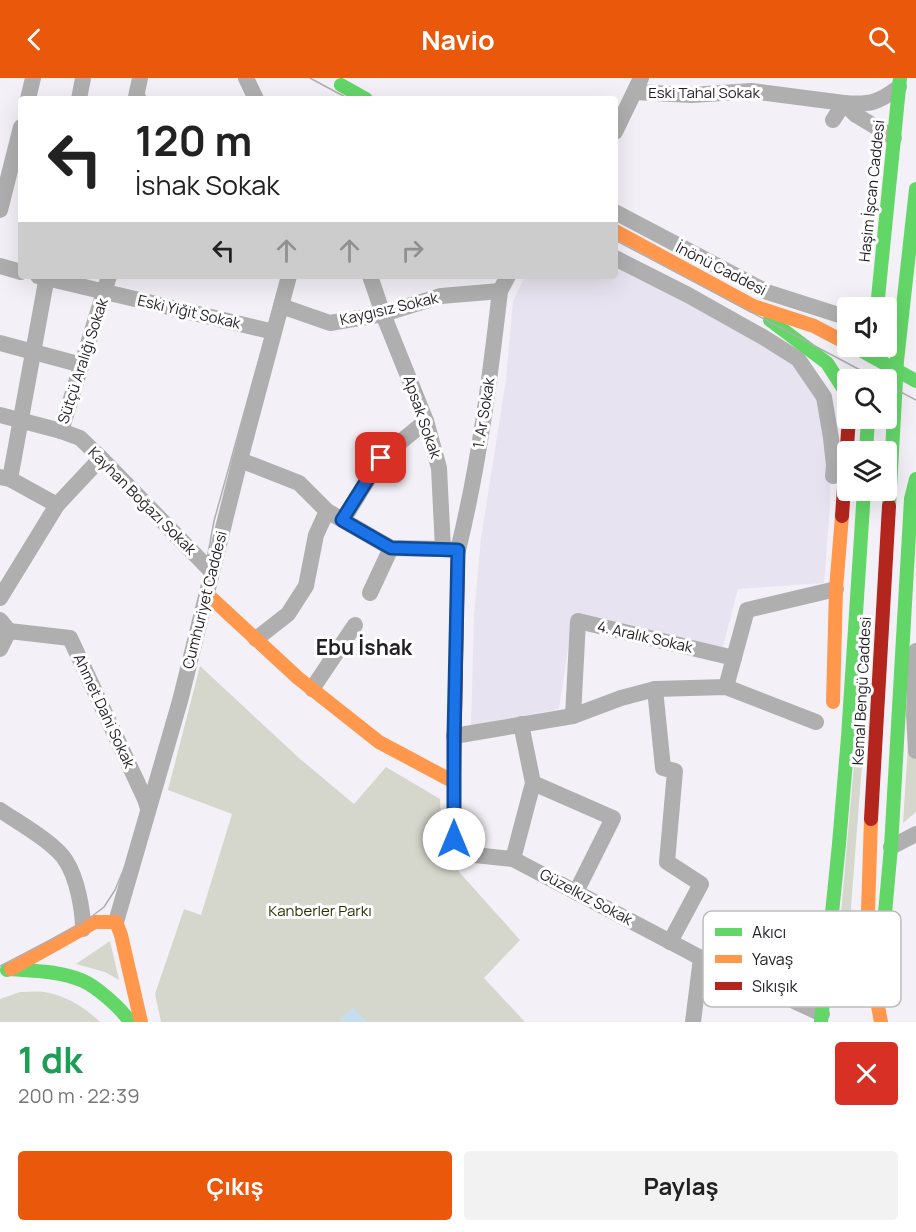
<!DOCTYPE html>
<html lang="tr">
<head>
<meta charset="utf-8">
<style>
  :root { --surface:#fff; --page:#f2f2f2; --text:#222; --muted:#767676; --accent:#ea580c }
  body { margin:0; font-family:Manrope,sans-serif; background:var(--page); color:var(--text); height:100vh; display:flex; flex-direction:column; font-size:22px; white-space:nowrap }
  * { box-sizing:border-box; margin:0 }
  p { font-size:20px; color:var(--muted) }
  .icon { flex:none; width:33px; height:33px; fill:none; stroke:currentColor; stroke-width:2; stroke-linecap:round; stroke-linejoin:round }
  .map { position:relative; height:944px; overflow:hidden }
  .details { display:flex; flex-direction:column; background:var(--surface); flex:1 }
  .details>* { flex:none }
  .guide { position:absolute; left:18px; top:18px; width:600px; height:183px; border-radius:6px; box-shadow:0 6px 24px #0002; background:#fff; color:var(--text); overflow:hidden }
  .tools { position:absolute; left:837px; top:219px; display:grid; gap:12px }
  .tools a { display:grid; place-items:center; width:60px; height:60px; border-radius:6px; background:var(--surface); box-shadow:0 6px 24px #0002; font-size:30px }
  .pin { position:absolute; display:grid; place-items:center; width:51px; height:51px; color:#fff; margin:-26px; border-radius:12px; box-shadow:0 3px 9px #0006 }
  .me { position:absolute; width:66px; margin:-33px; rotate:0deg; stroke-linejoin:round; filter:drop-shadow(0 0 4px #0008) }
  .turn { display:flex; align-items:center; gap:21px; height:126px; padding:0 18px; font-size:27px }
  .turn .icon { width:78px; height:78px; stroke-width:2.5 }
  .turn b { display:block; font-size:42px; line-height:51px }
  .lanes { display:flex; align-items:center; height:57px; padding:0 18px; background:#0003; justify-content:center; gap:30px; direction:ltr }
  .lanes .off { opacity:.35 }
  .round { display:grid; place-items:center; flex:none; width:63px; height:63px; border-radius:6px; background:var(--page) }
  .overview { display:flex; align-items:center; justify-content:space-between; height:102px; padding:0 18px }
  h1 { font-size:36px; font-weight:700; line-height:45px; color:#1e9e55 }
  .cta { display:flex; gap:12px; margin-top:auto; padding:12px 18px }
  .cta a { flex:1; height:69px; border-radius:6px; background:var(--accent); color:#fff; font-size:24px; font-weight:700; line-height:69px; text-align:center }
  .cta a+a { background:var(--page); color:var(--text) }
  header { display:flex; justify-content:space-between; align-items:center; height:78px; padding:0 18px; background:var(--accent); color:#fff; font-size:27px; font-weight:700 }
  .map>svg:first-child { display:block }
  .built { fill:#e8e3f0 }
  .green { fill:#d5d7cc }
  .water { fill:#c5deef }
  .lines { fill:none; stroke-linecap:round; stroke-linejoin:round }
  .street { stroke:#b0afaf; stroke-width:16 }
  .fast { stroke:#63d668; stroke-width:14 }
  .slow { stroke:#ff974d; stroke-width:14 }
  .jam { stroke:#b3261e; stroke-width:14 }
  .tram { stroke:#afaeb0; stroke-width:1.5 }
  .route-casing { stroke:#114b97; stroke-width:15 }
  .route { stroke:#1a73e8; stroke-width:10 }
  .labels { text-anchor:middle; stroke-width:6; stroke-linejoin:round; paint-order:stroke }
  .street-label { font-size:15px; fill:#211f24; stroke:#fff }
  .park-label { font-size:15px; fill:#2a3004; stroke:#fff }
  .district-label { font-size:21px; font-weight:bold; fill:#211f24; stroke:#fff }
  .key { fill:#fff; stroke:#bcbcbd; stroke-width:1.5 }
  .key-label { font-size:16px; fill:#211f24 }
</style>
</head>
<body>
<header><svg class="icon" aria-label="back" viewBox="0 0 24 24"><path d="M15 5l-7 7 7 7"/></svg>Navio<svg class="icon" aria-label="search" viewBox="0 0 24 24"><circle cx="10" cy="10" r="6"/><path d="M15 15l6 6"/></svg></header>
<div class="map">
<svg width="916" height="944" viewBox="0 0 916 944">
  <rect width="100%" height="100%" fill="#f3f1f7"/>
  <!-- built -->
  <polygon class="built" points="615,186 795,285 821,316 831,387 830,428 824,505 738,511 722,572 573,537 559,631 471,648 474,537 481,460 506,302 513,223 525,198 615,198"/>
  <!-- green -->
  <g class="green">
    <polygon points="865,559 870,559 866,635 851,829 855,882 837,881"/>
    <polygon points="200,588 299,680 354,726 386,689 440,721 443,776 520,862 484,900 525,944 161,944 155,916 184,831 201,837 232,736 168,712"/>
    <polygon points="908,666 916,682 916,734 903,745"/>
    <polygon points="110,863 119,902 105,894 76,886"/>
    <path d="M 20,914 C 28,914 36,913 44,914 C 65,917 86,930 100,944 L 0,944 L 0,921 Z"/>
  </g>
  <!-- water -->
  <polygon class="water" points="353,930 367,944 341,944 342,939"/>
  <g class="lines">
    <!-- street -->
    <g class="street">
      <polyline points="246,0 256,21"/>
      <polyline points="635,14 692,17 751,13 844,25 833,42"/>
      <polyline points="28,21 33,0"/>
      <polyline points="79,21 83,0"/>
      <polyline points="139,21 136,19 140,0"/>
      <polyline points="844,25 856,37 894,60"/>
      <path d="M 844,25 C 870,27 878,25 899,9"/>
      <polyline points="615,54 641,0"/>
      <polyline points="0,132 21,49"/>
      <polyline points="615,134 767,214 839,237 848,238"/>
      <polyline points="615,180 688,217 763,259 798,281 824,319 831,360 834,387 833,398"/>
      <polyline points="0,188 21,194"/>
      <polyline points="38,198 274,254"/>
      <path d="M 370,198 L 383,236 L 426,343 L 439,390 L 443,471 L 458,472 C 479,387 490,300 500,213 L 508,198"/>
      <polyline points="281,228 330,245 383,236 441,218 500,213"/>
      <polyline points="0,265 82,287"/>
      <polyline points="0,337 61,353 80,360 101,380 212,494"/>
      <polyline points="61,353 109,198"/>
      <polyline points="240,382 299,405 327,433 391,470 443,471"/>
      <polyline points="0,399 10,401 57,427"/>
      <polyline points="10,401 47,198"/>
      <polyline points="343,442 381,380 426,343"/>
      <polyline points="370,515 391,470"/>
      <polyline points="0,520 57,427 101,380"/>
      <polyline points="0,542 9,553 0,571"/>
      <polyline points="9,553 70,560 145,721 148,730"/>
      <polyline points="256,561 288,536 306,508 316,457 327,433"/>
      <polyline points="916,573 914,637 916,673"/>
      <polyline points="726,609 747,532 836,511"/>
      <polyline points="312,611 355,547"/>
      <polyline points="655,611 663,690 675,693 667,784 701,806 670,864"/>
      <polyline points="573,638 578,543 734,580"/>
      <polyline points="454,658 573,638 621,620 655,611 726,609 816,644"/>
      <polyline points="533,705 613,740 576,814"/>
      <path d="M 0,732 C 19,745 55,765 66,783 C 77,800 83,832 83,851"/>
      <polyline points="891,769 916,756"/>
      <polyline points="465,776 513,781 701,880 822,936"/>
      <polyline points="513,781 533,705 521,646"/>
      <polyline points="116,844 180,623 240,382 289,198"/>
      <polyline points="693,944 701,880"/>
    </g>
    <!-- fast -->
    <g class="fast">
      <polyline points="341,7 366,21"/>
      <polyline points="877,230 900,0"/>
      <polyline points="770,242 827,285 843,310 848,323"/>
      <polyline points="853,268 916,303"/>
      <polyline points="866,374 868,340"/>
      <polyline points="889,428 897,283 916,111"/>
      <polyline points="885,835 891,769 911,421 916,401"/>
      <path d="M 7,892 L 11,891 C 34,893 59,893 81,902 C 96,908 121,930 130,944"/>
      <polyline points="821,944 839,766 848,659 864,412"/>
    </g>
    <!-- slow -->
    <g class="slow">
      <polyline points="615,153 753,228 814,248 848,266"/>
      <polyline points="207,516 298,600 379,664 454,704"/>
      <polyline points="833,624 836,511 842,438"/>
      <polyline points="454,697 454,761 465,776"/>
      <polyline points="871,741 868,833 872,897 881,944"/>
      <polyline points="11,891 95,844 116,844 121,857 141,944"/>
    </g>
    <!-- jam -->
    <g class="jam">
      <polyline points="842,438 849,340"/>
      <polyline points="454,697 458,472"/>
      <polyline points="871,741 889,428"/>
    </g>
    <!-- tram -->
    <g class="tram">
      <polyline points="310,0 349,21"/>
      <polyline points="615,162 879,302"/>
      <polyline points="886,306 916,322"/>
      <polyline points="0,888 83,845 104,829 115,812 128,781 196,541 214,443 282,198"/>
    </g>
  </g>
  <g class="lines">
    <defs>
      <polyline id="route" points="381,380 342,442 391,470 458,472 454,658 454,761"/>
    </defs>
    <!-- route casing -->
    <use href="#route" class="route-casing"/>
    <!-- route -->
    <use href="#route" class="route"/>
  </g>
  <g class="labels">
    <!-- street labels -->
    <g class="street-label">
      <text x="704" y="20">Eski Tahal Sokak</text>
      <text transform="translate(872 113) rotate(-84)" y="5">Haşim İşcan Caddesi</text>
      <text transform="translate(721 191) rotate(27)" y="5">İnönü Caddesi</text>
      <text transform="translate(389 231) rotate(-13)" y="5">Kaygısız Sokak</text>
      <text transform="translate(189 234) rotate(13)" y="5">Eski Yiğit Sokak</text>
      <text transform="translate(83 283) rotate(-72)" y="5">Sütçü Aralığı Sokak</text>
      <text transform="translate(484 335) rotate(-81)" y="5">1. Ar Sokak</text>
      <text transform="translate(422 339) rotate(71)" y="5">Apsak Sokak</text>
      <text transform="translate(142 423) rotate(45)" y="5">Kayhan Boğazı Sokak</text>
      <text transform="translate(205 522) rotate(-76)" y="5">Cumhuriyet Caddesi</text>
      <text transform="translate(645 559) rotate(13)" y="5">4. Aralık Sokak</text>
      <text transform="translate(862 613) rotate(-87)" y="5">Kemal Bengü Caddesi</text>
      <text transform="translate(104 633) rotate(65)" y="5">Ahmet Dahi Sokak</text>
      <text transform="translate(586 819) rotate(28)" y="5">Güzelkız Sokak</text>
    </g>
    <!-- park labels -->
    <g class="park-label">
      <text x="320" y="838">Kanberler Parkı</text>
    </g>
    <!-- district labels -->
    <g class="district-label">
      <text x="364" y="577">Ebu İshak</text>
    </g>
  </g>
  <!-- legend -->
  <rect x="703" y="833" width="198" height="96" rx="9" class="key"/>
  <rect x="715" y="850" width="27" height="8" fill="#63d668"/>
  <rect x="715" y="877" width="27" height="8" fill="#ff974d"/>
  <rect x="715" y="904" width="27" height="8" fill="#b3261e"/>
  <g class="key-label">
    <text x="752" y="860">Akıcı</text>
    <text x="752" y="887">Yavaş</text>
    <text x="752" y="914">Sıkışık</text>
  </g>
</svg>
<div class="tools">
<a><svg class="icon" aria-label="sound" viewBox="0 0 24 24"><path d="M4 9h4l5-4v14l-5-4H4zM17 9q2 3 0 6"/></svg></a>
<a><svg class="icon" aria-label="search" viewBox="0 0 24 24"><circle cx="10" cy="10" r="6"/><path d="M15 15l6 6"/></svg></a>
<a><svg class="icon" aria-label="layers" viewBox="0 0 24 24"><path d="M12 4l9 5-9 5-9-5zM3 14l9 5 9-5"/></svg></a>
</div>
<div class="pin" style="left:381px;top:380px;background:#d93025"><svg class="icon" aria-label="arrive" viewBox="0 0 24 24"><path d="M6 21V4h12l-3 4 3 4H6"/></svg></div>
<svg class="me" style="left:454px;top:761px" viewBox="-20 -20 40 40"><circle r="19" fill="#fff"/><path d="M0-13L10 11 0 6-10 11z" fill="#1a73e8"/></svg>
<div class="guide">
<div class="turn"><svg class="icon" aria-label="left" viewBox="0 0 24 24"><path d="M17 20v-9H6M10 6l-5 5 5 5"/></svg><div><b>120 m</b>İshak Sokak</div></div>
<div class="lanes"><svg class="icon" aria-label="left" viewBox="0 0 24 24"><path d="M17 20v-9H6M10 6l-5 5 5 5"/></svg><svg class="icon off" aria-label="ahead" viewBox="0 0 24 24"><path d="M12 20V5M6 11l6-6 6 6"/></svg><svg class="icon off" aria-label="ahead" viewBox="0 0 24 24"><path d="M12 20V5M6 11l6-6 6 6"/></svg><svg class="icon off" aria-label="right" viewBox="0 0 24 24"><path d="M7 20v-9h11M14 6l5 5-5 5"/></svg></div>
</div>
</div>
<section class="details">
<div class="overview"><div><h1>1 dk</h1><p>200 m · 22:39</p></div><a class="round" style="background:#d93025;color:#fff"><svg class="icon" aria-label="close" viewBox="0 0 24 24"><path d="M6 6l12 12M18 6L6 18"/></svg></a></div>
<div class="cta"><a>Çıkış</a><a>Paylaş</a></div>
</section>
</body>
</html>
